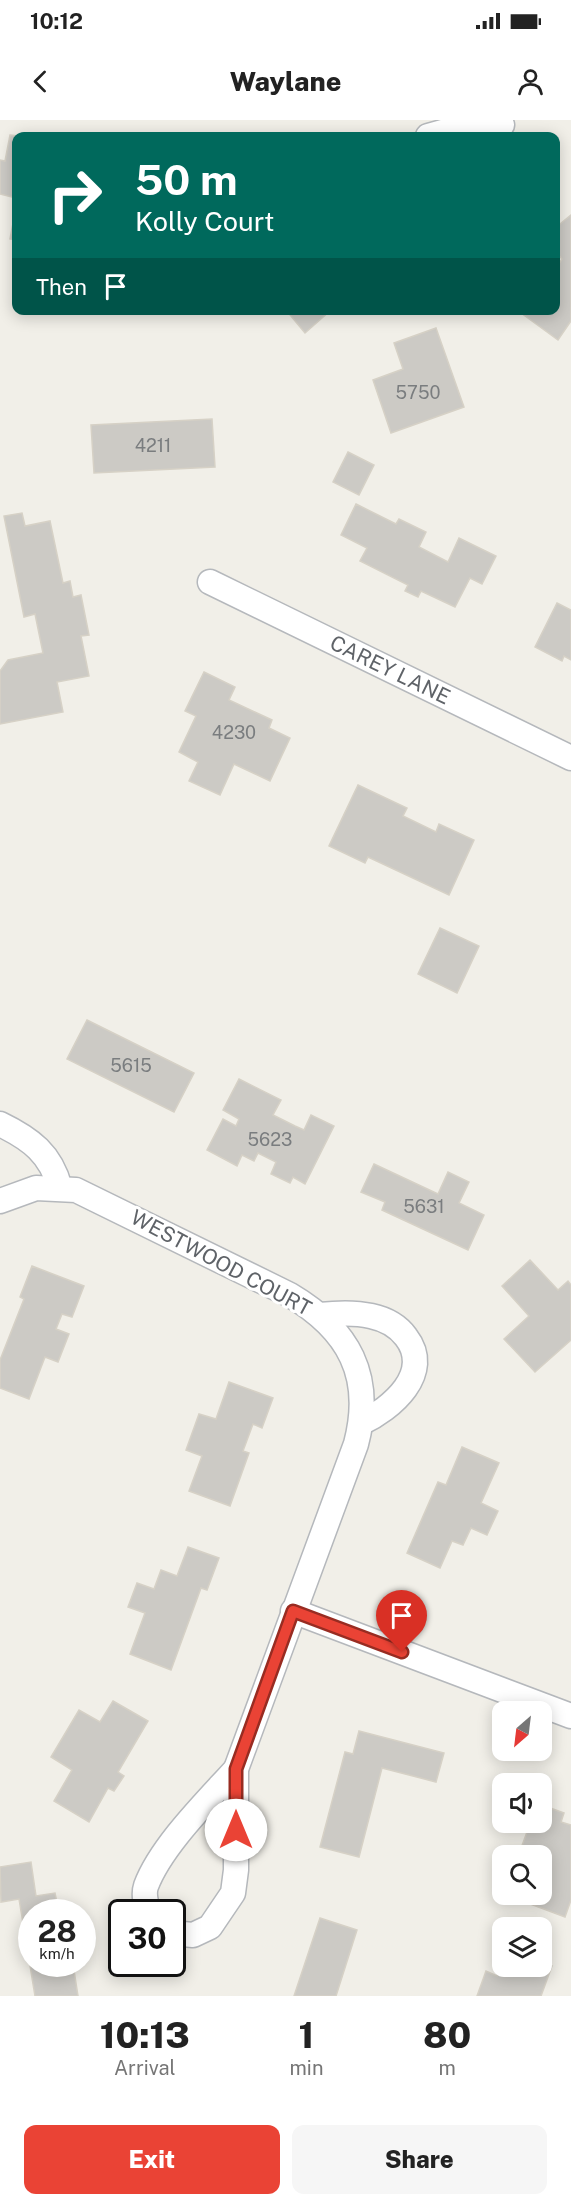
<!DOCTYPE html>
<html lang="en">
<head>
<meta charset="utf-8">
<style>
  :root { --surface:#fff; --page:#f6f6f6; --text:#222; --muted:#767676; --accent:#ea4335 }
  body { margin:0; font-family:"Public Sans",sans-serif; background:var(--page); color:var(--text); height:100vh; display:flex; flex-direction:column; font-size:22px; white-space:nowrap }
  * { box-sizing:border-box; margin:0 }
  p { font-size:20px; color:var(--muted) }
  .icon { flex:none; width:33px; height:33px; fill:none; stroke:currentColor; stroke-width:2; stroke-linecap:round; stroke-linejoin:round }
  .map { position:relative; height:1876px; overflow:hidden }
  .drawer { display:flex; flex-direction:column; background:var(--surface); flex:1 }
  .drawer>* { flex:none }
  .guide { position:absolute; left:12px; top:12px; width:548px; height:183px; border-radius:12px; box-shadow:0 3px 15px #0003; background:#00695c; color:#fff; overflow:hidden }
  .needle { width:39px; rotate:208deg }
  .tools { position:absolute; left:492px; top:1581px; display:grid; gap:12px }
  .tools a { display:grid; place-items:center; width:60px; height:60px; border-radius:12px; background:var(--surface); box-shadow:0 3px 15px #0003; font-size:30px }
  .speed { position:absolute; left:18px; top:1779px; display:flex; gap:12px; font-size:30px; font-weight:700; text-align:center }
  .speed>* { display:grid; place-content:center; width:78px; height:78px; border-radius:50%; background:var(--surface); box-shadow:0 3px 15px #0003; line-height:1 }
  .speed small { font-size:15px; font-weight:400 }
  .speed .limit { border:3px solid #111; border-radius:9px; background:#fff; color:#111 }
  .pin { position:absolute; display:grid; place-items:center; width:51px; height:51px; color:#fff; margin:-62px -26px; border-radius:50% 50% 50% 0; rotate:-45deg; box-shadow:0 0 6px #0007 }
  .pin .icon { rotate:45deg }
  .me { position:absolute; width:66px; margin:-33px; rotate:0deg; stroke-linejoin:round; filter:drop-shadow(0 0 4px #0008) }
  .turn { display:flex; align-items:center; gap:21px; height:126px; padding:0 24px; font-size:27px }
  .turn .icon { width:78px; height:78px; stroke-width:2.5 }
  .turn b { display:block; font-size:42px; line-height:51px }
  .then { display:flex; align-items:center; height:57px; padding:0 24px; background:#0003; gap:12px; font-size:22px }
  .eta { display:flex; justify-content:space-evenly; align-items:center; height:102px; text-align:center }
  .eta b { font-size:36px; font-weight:800; line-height:42px }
  .cta { display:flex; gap:12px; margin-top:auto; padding:12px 24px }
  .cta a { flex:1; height:69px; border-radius:12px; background:var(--accent); color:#fff; font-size:24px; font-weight:800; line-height:69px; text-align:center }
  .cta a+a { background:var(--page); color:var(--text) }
  .status { display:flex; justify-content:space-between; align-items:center; height:42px; padding:0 30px; background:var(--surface); direction:ltr }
  .status svg { height:16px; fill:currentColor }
  header { display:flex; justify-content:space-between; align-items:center; height:78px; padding:0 24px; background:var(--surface); font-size:27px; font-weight:800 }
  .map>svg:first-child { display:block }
  .building { fill:#cccac5; stroke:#d6d1c6; stroke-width:1.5 }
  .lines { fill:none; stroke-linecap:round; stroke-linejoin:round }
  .minor-casing { stroke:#b5b8bc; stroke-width:27 }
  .minor { stroke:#fff; stroke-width:24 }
  .route-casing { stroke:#982c22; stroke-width:15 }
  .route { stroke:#ea4335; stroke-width:10 }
  .labels { text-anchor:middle; stroke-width:6; stroke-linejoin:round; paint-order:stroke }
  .number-label { font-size:18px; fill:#7a7d7f }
  .street-label { font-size:21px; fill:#5f6368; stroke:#fff }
</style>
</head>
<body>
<div class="status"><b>10:12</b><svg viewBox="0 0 49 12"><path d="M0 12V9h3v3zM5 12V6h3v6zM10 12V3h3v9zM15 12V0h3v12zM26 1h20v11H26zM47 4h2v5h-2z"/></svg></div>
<header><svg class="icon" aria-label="back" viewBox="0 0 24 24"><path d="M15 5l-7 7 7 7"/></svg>Waylane<svg class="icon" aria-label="person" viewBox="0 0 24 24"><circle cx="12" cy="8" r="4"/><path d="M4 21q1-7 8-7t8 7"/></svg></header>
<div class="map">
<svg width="571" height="1876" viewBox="0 0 571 1876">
  <rect width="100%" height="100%" fill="#f1efe8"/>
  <!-- building -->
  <g class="building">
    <polygon points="10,15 19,16 16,16 16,78 0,74 0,40 5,41"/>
    <polygon points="16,88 16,120 10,119"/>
    <polygon points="571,95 571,201 558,220 517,190 555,190 555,150 562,139 555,131 555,108"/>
    <polygon points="286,190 331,190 305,213"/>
    <polygon points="436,208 464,287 391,313 373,260 403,249 394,223"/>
    <polygon points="212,299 215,347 94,353 91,305"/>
    <polygon points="348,332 374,345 359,375 333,362"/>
    <polygon points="356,384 396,404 399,399 426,412 419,427 448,442 459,418 496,436 482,464 470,458 455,487 421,471 418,477 405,471 408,465 360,441 367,428 341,415"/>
    <polygon points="22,393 25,406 50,401 63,463 70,461 73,477 81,475 89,515 81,516 89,556 57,562 63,592 0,604 0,551 8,540 43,533 35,494 24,497 4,396"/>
    <polygon points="557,483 571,490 571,540 564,536 562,541 535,527"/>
    <polygon points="204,552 235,567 229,580 272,600 269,608 290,618 270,661 234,644 220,675 189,661 198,642 179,632 196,596 185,591"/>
    <polygon points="358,665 407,688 403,696 436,712 439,704 474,720 449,775 368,737 365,743 329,726"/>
    <polygon points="440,808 479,826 457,873 418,854"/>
    <polygon points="87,900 194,953 174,992 67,939"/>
    <polygon points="239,959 281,980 273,995 295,1006 304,1010 311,995 334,1006 305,1064 293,1057 290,1063 271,1054 276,1042 258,1033 254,1041 242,1035 237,1046 207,1030 223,999 236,1006 239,999 223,990"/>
    <polygon points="374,1044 438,1074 448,1052 469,1062 459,1083 484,1095 468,1130 382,1090 385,1082 361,1072"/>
    <polygon points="530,1140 558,1170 568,1161 571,1165 571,1220 535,1252 504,1219 529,1196 502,1166"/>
    <polygon points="32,1146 84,1166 72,1197 62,1194 56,1209 69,1214 58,1242 45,1237 29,1279 0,1268 0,1240 24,1179 20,1177"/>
    <polygon points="229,1262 273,1278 262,1308 253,1304 243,1331 249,1333 230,1386 189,1371 202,1336 186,1330 199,1294 216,1299"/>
    <polygon points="462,1327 499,1343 481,1383 498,1391 487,1415 471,1408 463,1425 452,1421 440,1448 407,1433 438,1362 446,1365"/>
    <polygon points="188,1427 219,1438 207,1470 201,1468 171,1550 130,1534 145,1493 128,1487 137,1463 154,1469 161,1450 177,1456"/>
    <polygon points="113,1581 148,1601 118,1652 124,1656 114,1671 108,1668 89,1702 54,1681 72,1650 51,1637 79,1590 100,1602"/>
    <polygon points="359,1611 444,1633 436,1662 382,1648 359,1737 320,1727 345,1632 353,1634"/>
    <polygon points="542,1685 564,1693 561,1702 571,1705 571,1780 565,1797 517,1779 518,1774 542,1774 542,1736 520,1731 527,1712 504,1703 542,1702"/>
    <polygon points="31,1742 36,1776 55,1773 59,1792 32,1792 32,1844 73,1844 78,1876 35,1876 19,1779 1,1782 0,1747"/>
    <polygon points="320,1798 357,1810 336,1876 294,1876"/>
    <polygon points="502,1840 502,1846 542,1846 542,1842 552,1846 541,1876 477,1876 486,1851 497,1856"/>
  </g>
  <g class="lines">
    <defs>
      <g id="minor">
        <polyline points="428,16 457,8 502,5"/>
        <polyline points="210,462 571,638"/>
        <path d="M 0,1004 C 31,1019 51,1034 60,1068"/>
        <path d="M 0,1081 L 36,1068 L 76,1070 L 290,1175 C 349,1210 374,1256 356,1324 L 236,1649 L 236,1750 L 233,1773 L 210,1807 L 193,1815 L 172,1813"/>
        <path d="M 320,1195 C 337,1193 354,1192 371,1196 C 385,1199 398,1206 406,1217 C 434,1253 391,1289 361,1303"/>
        <polyline points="293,1491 571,1596"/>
        <path d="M 149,1792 C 146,1784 143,1775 146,1766 C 161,1726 208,1680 236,1649"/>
      </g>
    </defs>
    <!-- minor casing -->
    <use href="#minor" class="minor-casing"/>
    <!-- minor -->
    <use href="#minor" class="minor"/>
  </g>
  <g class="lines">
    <defs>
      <polyline id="route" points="236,1710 236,1649 293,1491 402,1532"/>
    </defs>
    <!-- route casing -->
    <use href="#route" class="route-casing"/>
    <!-- route -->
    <use href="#route" class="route"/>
  </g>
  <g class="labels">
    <!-- number labels -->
    <g class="number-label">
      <text x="418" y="279">5750</text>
      <text x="153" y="332">4211</text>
      <text x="234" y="619">4230</text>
      <text x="131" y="952">5615</text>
      <text x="270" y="1026">5623</text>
      <text x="424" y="1093">5631</text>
    </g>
    <!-- street labels -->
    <g class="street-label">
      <text transform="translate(390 550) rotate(26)" y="7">CAREY LANE</text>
      <text transform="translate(221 1143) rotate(28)" y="7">WESTWOOD COURT</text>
    </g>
  </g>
</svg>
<div class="tools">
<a><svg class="needle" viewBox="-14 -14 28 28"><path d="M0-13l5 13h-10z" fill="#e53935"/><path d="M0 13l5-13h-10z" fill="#767676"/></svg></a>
<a><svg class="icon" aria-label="sound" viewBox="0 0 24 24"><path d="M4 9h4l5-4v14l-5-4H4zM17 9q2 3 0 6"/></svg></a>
<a><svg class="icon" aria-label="search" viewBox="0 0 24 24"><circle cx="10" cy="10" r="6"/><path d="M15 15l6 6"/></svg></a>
<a><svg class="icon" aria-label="layers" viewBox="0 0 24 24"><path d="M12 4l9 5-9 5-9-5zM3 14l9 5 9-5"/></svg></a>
</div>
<div class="speed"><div>28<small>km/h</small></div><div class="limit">30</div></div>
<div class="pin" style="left:402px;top:1532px;background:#d93025"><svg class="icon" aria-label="arrive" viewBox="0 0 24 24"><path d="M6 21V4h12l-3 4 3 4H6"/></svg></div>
<svg class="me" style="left:236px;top:1710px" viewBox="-20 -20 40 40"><circle r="19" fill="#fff"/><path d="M0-13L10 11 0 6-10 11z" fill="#ea4335"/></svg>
<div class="guide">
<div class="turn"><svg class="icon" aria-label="right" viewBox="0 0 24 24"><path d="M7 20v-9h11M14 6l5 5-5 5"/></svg><div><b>50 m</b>Kolly Court</div></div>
<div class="then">Then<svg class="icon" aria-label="arrive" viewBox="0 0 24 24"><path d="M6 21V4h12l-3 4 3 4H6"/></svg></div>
</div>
</div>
<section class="drawer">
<div class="eta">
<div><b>10:13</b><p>Arrival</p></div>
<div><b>1</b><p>min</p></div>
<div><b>80</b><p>m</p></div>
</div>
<div class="cta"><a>Exit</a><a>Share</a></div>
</section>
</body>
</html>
